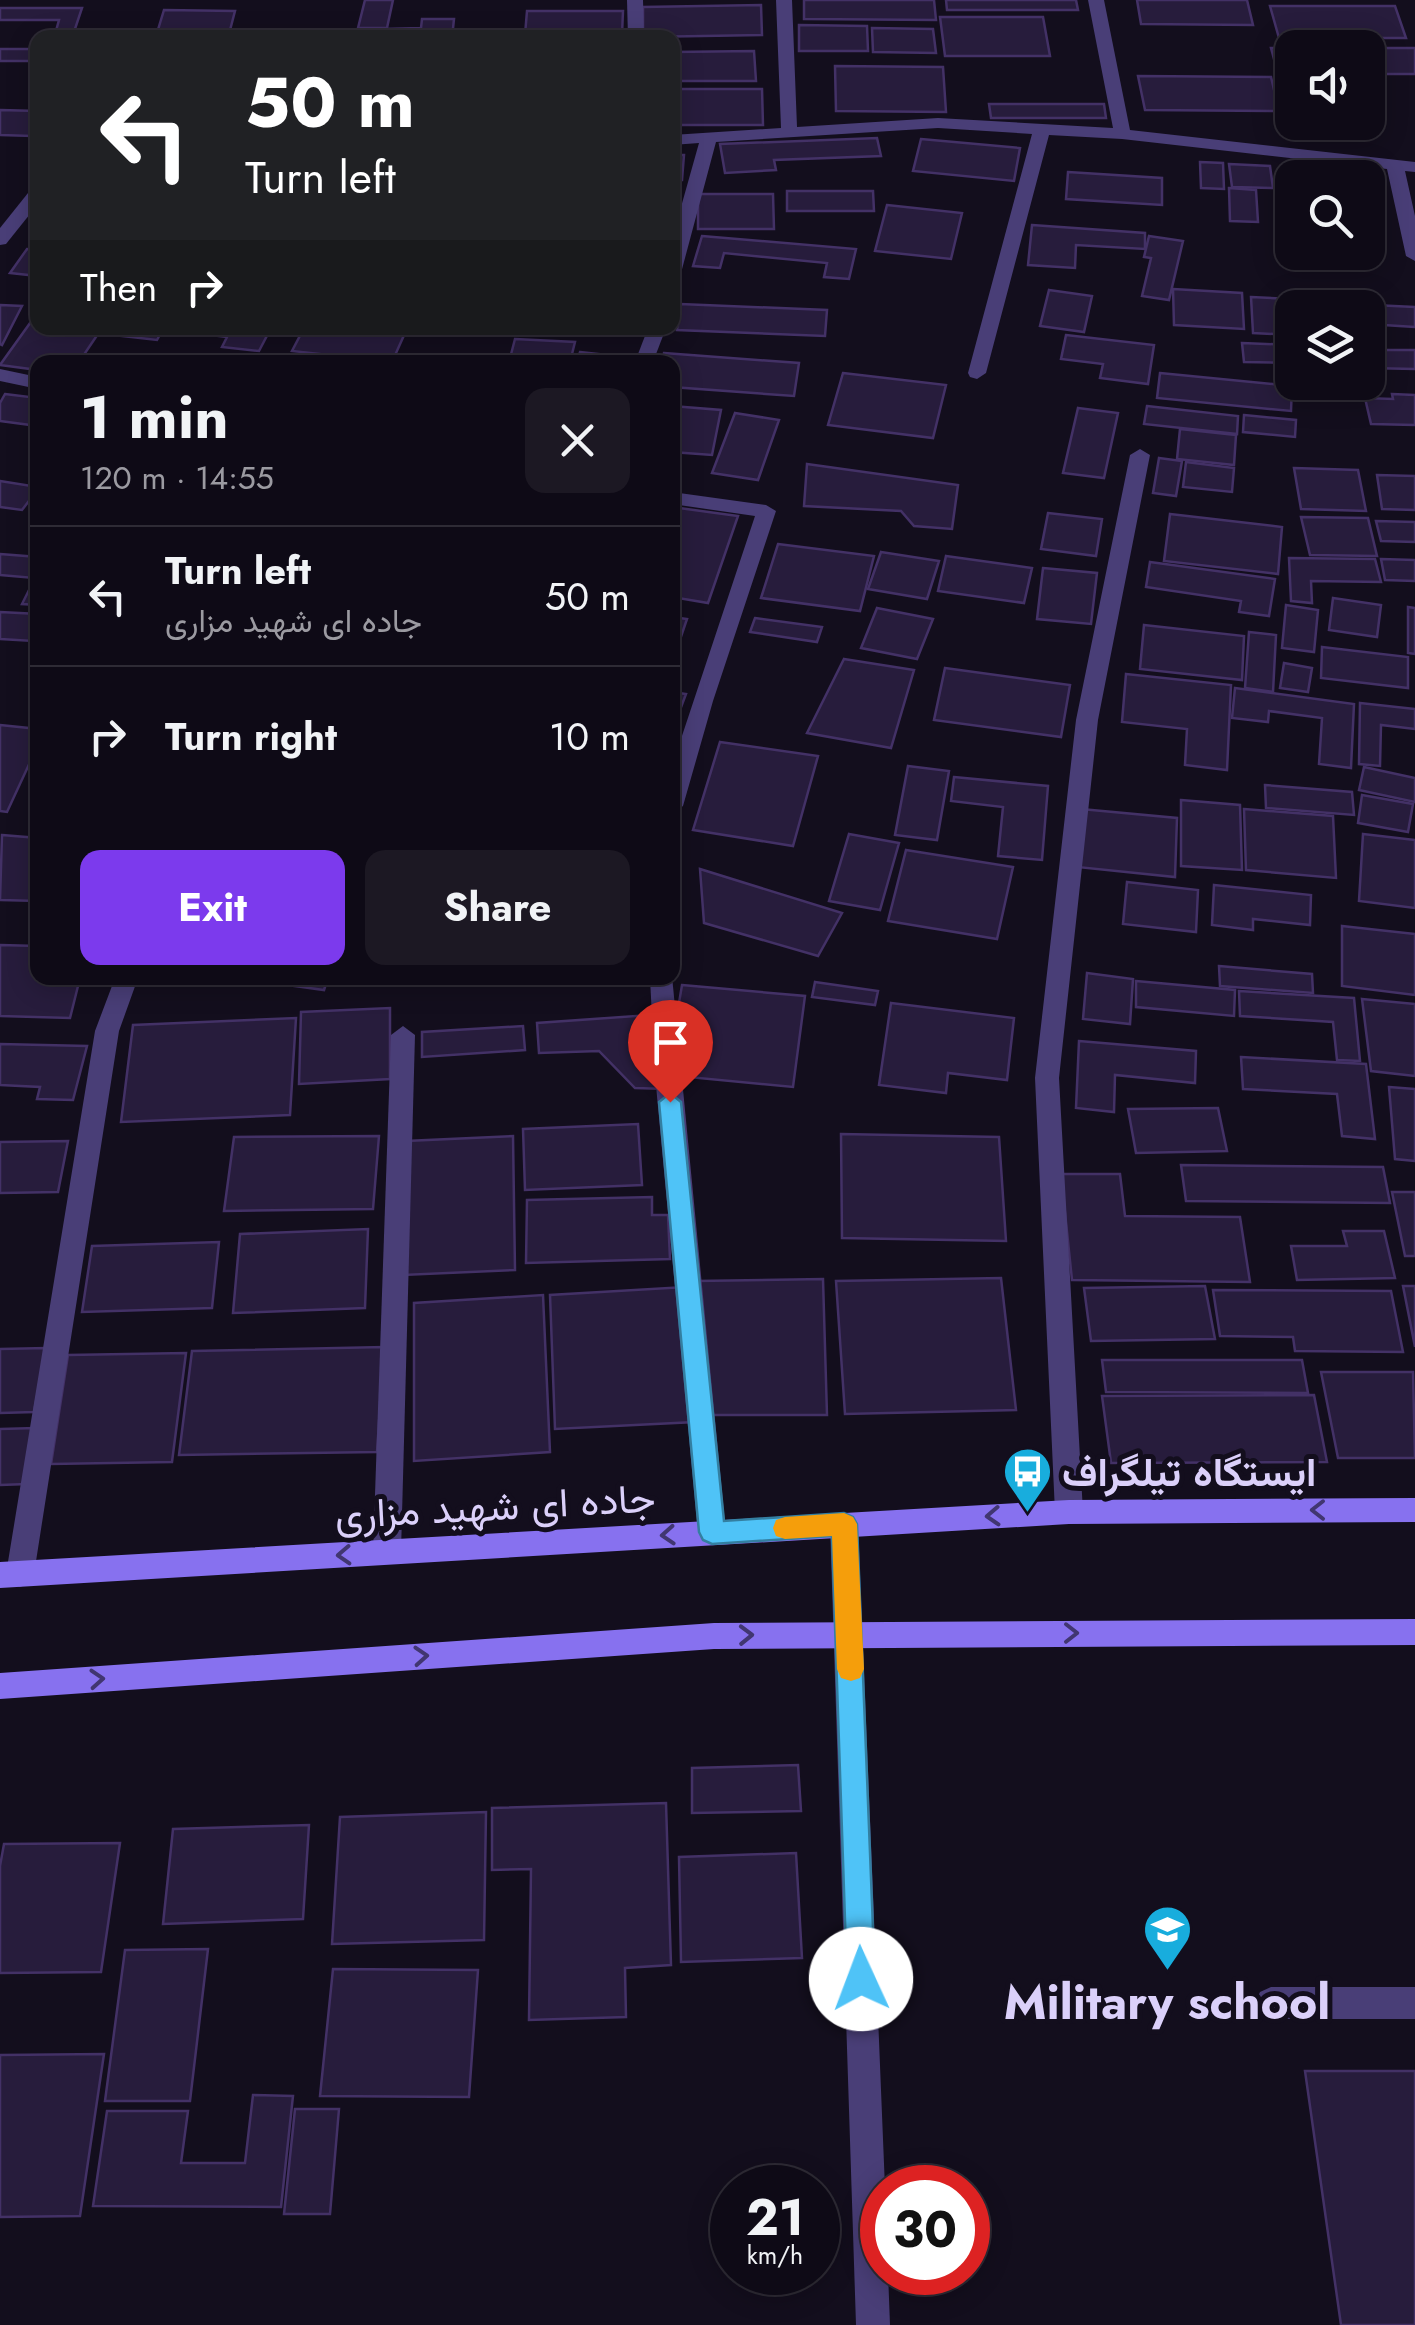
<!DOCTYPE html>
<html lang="en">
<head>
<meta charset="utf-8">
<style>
  :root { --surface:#0e0a16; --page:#1c1823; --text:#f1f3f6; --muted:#9b9aa1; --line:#2e2b35; --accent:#7c3aed }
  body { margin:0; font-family:Jost,Vazirmatn,sans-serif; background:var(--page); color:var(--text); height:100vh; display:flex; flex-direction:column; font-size:38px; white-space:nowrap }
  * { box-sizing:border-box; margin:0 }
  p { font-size:32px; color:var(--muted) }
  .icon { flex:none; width:55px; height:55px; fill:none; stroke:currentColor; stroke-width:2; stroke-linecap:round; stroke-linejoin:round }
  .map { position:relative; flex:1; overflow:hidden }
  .drawer { position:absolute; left:30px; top:355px; width:650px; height:630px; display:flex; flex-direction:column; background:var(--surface); border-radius:20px; box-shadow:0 5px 25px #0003,0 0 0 2px var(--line) }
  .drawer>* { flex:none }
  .guide { position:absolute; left:30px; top:30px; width:650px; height:305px; border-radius:20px; box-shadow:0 5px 25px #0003,0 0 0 2px var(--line); background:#202124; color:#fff; overflow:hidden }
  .fabs { position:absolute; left:1275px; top:30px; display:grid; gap:20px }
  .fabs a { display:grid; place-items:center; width:110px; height:110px; border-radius:20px; background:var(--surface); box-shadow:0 5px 25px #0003,0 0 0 2px var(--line); font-size:50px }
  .speed { position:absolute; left:710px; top:2165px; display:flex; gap:20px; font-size:50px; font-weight:700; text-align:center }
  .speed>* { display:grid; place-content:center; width:130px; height:130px; border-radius:50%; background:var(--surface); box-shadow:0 5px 25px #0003,0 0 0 2px var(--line); line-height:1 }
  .speed small { font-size:25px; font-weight:400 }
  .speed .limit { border:15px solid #d22; background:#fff; color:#111 }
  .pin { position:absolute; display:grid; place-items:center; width:85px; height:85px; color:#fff; margin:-102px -42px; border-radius:50% 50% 50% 0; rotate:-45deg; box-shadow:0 0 10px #0007 }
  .pin .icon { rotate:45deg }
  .me { position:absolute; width:110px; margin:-55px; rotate:358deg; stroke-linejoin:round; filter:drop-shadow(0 0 8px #0008) }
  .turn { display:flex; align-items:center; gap:35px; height:210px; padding:0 50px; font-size:45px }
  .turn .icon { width:130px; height:130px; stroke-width:2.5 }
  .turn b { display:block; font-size:70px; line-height:85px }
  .then { display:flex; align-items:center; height:95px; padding:0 50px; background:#0003; gap:20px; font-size:38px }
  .round { display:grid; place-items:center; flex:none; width:105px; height:105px; border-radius:20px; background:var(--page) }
  .summary { display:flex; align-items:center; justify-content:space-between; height:170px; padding:0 50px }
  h1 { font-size:60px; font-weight:700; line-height:75px }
  .action { display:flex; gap:20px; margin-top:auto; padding:20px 50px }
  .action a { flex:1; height:115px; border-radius:20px; background:var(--accent); color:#fff; font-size:40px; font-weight:700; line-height:115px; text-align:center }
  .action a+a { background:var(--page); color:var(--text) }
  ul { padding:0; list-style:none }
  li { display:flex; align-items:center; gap:30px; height:140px; padding:0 50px; border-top:2px solid var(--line) }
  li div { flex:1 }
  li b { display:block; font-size:38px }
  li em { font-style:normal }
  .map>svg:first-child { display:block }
  .building { fill:#271c3c; stroke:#433166; stroke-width:2.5 }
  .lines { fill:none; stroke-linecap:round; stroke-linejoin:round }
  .lane { fill:#493e77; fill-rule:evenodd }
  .street { fill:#493e77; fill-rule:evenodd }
  .secondary { fill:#8771ef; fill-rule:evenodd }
  .oneway { stroke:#413671 }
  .route { fill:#4fc3f7; stroke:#337fa1; stroke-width:2.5 }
  .slow { fill:#f59e0b }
  .labels { text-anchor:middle; stroke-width:10; stroke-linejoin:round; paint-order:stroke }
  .poi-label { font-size:40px; font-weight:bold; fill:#dbd0fa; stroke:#130e1d; text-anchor:start }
  .street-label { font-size:40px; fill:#dbd0fa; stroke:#130e1d }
  .near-poi-label { font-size:48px; font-weight:bold; fill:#dbd0fa; stroke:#130e1d }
</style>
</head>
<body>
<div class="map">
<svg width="1415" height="2325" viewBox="0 0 1415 2325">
  <rect width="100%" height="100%" fill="#130e1d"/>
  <!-- building -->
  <g class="building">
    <polygon points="365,0 393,0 387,28 358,28"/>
    <polygon points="804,0 934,0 936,20 804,19"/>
    <polygon points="946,0 1076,0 1078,10 947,10"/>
    <polygon points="1137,0 1247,0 1253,25 1141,24"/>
    <polygon points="761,5 762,35 643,37 643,7"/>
    <polygon points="1270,6 1395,6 1406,38 1279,38"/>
    <polygon points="0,8 82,8 72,38 54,38 59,20 0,20"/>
    <polygon points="164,10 235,11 229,34 157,33"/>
    <polygon points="527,11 623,11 622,35 525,35"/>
    <polygon points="940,17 1043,17 1050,56 945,56"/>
    <polygon points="422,19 454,19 452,38 383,38 384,29 421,28"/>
    <polygon points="799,25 867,26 868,51 799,51"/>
    <polygon points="872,28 933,29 936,53 873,52"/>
    <polygon points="1271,48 1292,48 1292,74 1278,74"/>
    <rect x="1368" y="48" width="47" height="26"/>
    <rect x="0" y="49" width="38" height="12"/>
    <polygon points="754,51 756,81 672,81 672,52"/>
    <polygon points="835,66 943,67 946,112 836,111"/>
    <polygon points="1138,76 1271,77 1279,111 1145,110"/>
    <polygon points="672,89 762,89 763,125 672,125"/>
    <polygon points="989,104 1104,104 1106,118 991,118"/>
    <polygon points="0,110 38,111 32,136 0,135"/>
    <polygon points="877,138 881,156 774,160 776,170 725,173 720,144"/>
    <polygon points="921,139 1020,148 1014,181 913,171"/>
    <polygon points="672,155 684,155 682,180 672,180"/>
    <polygon points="1200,162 1223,163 1224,189 1201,188"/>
    <polygon points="1229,164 1270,166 1273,188 1232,187"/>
    <polygon points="1068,172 1162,178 1162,205 1066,199"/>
    <polygon points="1229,188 1256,190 1258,222 1230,221"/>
    <polygon points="1368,189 1378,190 1384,219 1368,219"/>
    <polygon points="787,191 873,191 874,211 787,211"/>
    <polygon points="698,194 773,194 774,229 698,229"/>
    <polygon points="887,205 962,213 951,259 875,251"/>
    <polygon points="1032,225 1145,233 1145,249 1076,245 1075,268 1028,265"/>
    <polygon points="702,236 856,249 849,279 824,277 827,263 724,253 720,268 693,266"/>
    <polygon points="1149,236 1183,241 1169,300 1142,296 1151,258 1144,257"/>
    <polygon points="27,249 38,250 38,276 10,273"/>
    <polygon points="1173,289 1242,293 1244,329 1174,325"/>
    <polygon points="1049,290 1092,296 1084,332 1040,326"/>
    <polygon points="1251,297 1291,299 1292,335 1253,333"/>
    <polygon points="1331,303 1415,307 1415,327 1368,324 1368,308 1332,308"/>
    <polygon points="680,304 827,310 825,336 677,330"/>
    <polygon points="0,305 22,306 2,345 0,344"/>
    <polygon points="38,312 38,328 102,328 79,362 38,362 38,370 0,365"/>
    <polygon points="127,328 271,328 259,351 222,347 227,337 163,329 157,340 122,336"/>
    <polygon points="304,328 355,328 405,333 392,362 292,351"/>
    <polygon points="1066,335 1154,345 1148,384 1100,378 1103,364 1061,359"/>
    <polygon points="515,339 575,342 570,362 509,362"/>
    <polygon points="1242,343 1292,345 1292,363 1244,362"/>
    <polygon points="1368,350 1415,350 1415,369 1368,368"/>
    <polygon points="580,352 626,357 625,362 577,362"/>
    <polygon points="303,353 377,362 297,362"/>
    <polygon points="664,353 799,363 794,396 672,387 672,362 662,362"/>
    <polygon points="843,373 946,385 933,438 828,425"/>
    <polygon points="1160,373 1292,386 1291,411 1157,398"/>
    <polygon points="5,394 38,398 38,426 0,421 0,403"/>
    <polygon points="1392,394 1415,395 1415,425 1371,424 1365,398 1393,399"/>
    <polygon points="672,406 721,410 712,455 672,452"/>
    <polygon points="1147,406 1238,416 1237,434 1144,424"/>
    <polygon points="1078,408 1118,413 1104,478 1063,473"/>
    <polygon points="735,413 779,420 758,480 712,473"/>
    <polygon points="1244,415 1296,420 1295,437 1243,432"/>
    <polygon points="1180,429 1236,435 1234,465 1177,459"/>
    <polygon points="1159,458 1182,461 1176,496 1153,493"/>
    <polygon points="1186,462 1234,468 1232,492 1183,487"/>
    <polygon points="807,464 958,485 952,529 914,526 901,511 804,506"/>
    <polygon points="1294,468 1358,470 1366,511 1301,509"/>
    <polygon points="1377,475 1415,476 1415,510 1382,509"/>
    <polygon points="0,481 38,487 38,489 22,510 0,507"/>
    <polygon points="672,507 738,516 708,603 672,597"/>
    <polygon points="1048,513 1102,519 1096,556 1041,549"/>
    <polygon points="1170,514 1282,527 1278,574 1164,561"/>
    <polygon points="1301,517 1368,518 1377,556 1310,555"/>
    <polygon points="1376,521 1415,522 1415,542 1381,541"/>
    <polygon points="778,544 874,556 860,611 761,598"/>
    <polygon points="881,552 939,561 927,599 868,589"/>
    <polygon points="0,554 38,557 38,605 22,604 35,578 0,575"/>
    <polygon points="946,556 1032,568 1024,603 938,591"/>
    <polygon points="1289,558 1375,559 1381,582 1311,581 1312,603 1291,601"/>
    <polygon points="1381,559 1415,560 1415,581 1385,580"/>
    <polygon points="1150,562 1275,579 1269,616 1239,612 1241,601 1146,587"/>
    <polygon points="1043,568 1097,573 1091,624 1037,619"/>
    <polygon points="1333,598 1381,605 1377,637 1329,630"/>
    <polygon points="1286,605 1318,610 1314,652 1282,648"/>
    <polygon points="1408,607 1415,608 1415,654 1408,653"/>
    <polygon points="877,608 933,619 917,659 861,648"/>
    <polygon points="0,612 38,614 33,641 0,639"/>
    <polygon points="672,617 687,619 672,663"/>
    <polygon points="755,618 822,627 817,642 750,632"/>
    <polygon points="1144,625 1244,636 1242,680 1140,669"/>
    <polygon points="1249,632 1276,635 1273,692 1245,688"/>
    <polygon points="1322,647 1408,657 1408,688 1321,678"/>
    <polygon points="844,659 914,670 891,748 807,733"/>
    <polygon points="1284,663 1312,668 1308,692 1280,688"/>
    <polygon points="945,668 1070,685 1061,737 934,720"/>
    <polygon points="1126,674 1231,685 1227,770 1185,765 1187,729 1122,722"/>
    <polygon points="1235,688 1354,704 1351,768 1319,764 1322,718 1269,711 1268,722 1232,718"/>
    <polygon points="672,692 686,694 672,731"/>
    <polygon points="1360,703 1415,709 1415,729 1381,725 1380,766 1359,764"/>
    <polygon points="0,725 38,729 38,745 7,812 0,811"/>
    <polygon points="720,742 818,756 793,846 693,830"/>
    <polygon points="908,766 949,771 937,840 895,835"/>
    <polygon points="1364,767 1415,778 1415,802 1359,790"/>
    <polygon points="954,777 1048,786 1042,860 998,856 1003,807 951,801"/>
    <polygon points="1265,785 1352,792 1354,815 1266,808"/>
    <polygon points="1362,795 1413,804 1408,832 1358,823"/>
    <polygon points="1181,800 1240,805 1242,870 1181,866"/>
    <polygon points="1081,809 1177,818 1175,877 1077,867"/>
    <polygon points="1244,809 1333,816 1336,878 1246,870"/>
    <polygon points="849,834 899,843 880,910 829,901"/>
    <polygon points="1363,834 1415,840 1415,908 1359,901"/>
    <polygon points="2,835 38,838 38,901 0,900"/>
    <polygon points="906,850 1013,867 997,939 888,921"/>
    <polygon points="700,869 842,913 818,956 704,923"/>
    <polygon points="1127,882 1198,890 1196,932 1123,924"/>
    <polygon points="1214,885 1311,895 1310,925 1253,919 1253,930 1212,925"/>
    <polygon points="1342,926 1415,934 1415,995 1342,986"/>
    <polygon points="0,945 38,946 38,978 80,978 70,1018 0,1016"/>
    <polygon points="1219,966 1312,974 1313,993 1220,986"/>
    <polygon points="1087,973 1133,979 1130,1024 1083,1019"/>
    <polygon points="282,978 328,978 324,990 280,984"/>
    <polygon points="1136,981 1235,990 1234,1016 1136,1007"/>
    <polygon points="815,982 878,991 875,1005 812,997"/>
    <polygon points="682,985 805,996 793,1087 667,1075"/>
    <polygon points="1239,991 1354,998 1360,1061 1337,1060 1333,1022 1240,1016"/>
    <polygon points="1362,999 1415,1004 1415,1076 1371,1071"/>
    <polygon points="891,1003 1014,1018 1007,1080 948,1073 946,1093 879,1085"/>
    <polygon points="390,1008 390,1079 299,1084 301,1012"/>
    <polygon points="664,1014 667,1089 635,1088 599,1051 539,1053 537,1023"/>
    <polygon points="296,1018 290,1115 121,1122 133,1025"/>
    <polygon points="523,1026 525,1050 422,1057 422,1032"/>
    <polygon points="1079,1041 1196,1051 1195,1083 1115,1075 1114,1112 1076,1108"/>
    <polygon points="0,1044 87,1046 73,1100 37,1099 40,1087 0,1085"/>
    <polygon points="1241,1057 1366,1064 1375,1139 1342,1136 1337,1094 1243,1089"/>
    <polygon points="1389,1087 1415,1089 1415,1161 1395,1159"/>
    <polygon points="1218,1108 1227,1151 1136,1153 1128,1109"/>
    <polygon points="638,1124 642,1185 525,1190 523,1129"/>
    <polygon points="841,1134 999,1137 1006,1241 842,1238"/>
    <polygon points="379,1136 373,1209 224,1211 234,1137"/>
    <polygon points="513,1136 515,1270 403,1275 406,1141"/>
    <polygon points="68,1141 58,1192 0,1193 0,1142"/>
    <polygon points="1181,1165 1383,1167 1390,1203 1186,1201"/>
    <polygon points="1061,1174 1120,1174 1125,1216 1240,1217 1250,1282 1072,1280"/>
    <polygon points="1392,1192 1415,1192 1415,1256 1405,1256"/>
    <polygon points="652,1197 652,1215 668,1215 670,1259 526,1263 527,1200"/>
    <polygon points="368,1229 365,1308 233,1313 240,1234"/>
    <polygon points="1343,1231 1384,1231 1395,1278 1297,1280 1291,1246 1347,1246"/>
    <polygon points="219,1242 212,1308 82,1312 92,1246"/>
    <polygon points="1001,1278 1016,1410 845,1414 836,1281"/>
    <polygon points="823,1279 827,1415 707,1415 696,1281"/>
    <polygon points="1205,1286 1215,1339 1091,1341 1084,1288"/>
    <polygon points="1403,1286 1415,1286 1415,1347"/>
    <polygon points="685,1287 695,1422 555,1429 550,1295"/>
    <polygon points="1213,1290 1391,1291 1403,1352 1295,1351 1293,1337 1220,1336"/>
    <polygon points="543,1295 550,1452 414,1461 414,1303"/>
    <polygon points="384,1347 377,1452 179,1455 192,1351"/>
    <polygon points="46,1348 34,1412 0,1413 0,1349"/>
    <polygon points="186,1353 172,1462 51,1464 68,1355"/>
    <polygon points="1102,1360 1302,1360 1308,1393 1106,1392"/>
    <polygon points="1321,1372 1413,1372 1415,1458 1338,1458"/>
    <polygon points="1314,1395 1327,1462 1111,1463 1102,1396"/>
    <polygon points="35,1428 27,1484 0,1485 0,1429"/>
    <polygon points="798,1765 801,1811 692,1813 692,1768"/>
    <polygon points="666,1803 671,1965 625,1968 626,2017 529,2020 531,1869 492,1870 492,1808"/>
    <polygon points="486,1812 484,1940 332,1944 340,1817"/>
    <polygon points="309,1825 303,1919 163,1924 173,1829"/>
    <polygon points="120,1843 101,1972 0,1973 0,1866 4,1844"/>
    <polygon points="796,1853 802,1958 681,1962 679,1857"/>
    <polygon points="208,1949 190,2101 105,2101 125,1950"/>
    <polygon points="333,1969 478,1970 469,2097 320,2096"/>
    <polygon points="104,2054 80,2216 0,2217 0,2055"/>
    <polygon points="1305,2071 1415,2071 1415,2325 1341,2325"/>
    <polygon points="253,2095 293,2096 281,2207 93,2206 107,2111 188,2111 181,2163 245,2163"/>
    <polygon points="295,2109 339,2109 330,2214 284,2214"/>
  </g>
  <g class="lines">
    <!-- lane -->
    <polygon class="lane" points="1271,1987 1415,1987 1415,2019 1271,2019 1260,2014 1255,2003 1260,1992"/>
    <!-- street -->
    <g class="street">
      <polygon points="627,0 643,0 644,38 628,38"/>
      <polygon points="776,0 792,0 797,127 938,118 1113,128 1088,0 1104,0 1130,130 1415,162 1415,172 1405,171 1415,216 1415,261 1406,256 1387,169 1122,139 1049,135 986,373 977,379 970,377 968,373 1032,134 938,128 716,142 681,273 672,278 672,239 699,143 672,145 672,135 781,128"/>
      <polygon points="38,187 38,204 6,244 0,245 0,228 32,188"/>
      <polygon points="648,328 666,328 653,362 635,362"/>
      <polygon points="0,369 38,377 38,389 0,381"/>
      <polygon points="1140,449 1150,455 1098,720 1059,1078 1083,1512 1079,1521 1069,1524 1059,1521 1055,1512 1035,1078 1076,720 1130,455"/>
      <polygon points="672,492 766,505 776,511 713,701 683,806 672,814 672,766 755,516 672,504"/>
      <polygon points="672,976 726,1533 722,1542 712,1545 702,1542 698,1533 655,1075 650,978"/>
      <polygon points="115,978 138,978 119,1031 34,1574 30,1583 20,1587 10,1583 6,1574 95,1031"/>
      <polygon points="403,1026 415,1035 401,1552 397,1561 387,1564 377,1561 373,1552 391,1035"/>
      <polygon points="844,1513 854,1516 858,1525 885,2188 882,2272 888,2272 890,2325 856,2325 830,1525 834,1516"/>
    </g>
    <!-- secondary -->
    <g class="secondary">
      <polygon points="1415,1498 1415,1522 1069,1524 0,1588 0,1562 1069,1500"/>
      <polygon points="1415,1619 1415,1645 714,1649 0,1699 0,1673 714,1623"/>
    </g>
  </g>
  <!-- one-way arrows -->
  <defs><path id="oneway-chevron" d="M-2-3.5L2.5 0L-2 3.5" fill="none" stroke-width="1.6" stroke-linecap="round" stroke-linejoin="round" transform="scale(2.5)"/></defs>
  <g class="oneway">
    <use href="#oneway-chevron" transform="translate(1318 1510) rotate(180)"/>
    <use href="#oneway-chevron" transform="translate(993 1516) rotate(177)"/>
    <use href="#oneway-chevron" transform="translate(668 1535) rotate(176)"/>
    <use href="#oneway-chevron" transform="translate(344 1555) rotate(177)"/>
    <use href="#oneway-chevron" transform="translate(1071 1633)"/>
    <use href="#oneway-chevron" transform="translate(746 1635) rotate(-1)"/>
    <use href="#oneway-chevron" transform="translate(421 1656) rotate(-4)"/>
    <use href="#oneway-chevron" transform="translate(97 1679) rotate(-4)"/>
  </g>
  <!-- route -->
  <polygon class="route" points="670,1093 681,1102 724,1521 844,1513 853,1517 857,1524 875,1979 871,1989 861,1994 851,1989 847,1979 832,1536 712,1544 703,1540 699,1532 659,1102"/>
  <!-- slow -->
  <polygon class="slow" points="844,1513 853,1517 857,1524 864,1669 860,1678 851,1681 841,1678 837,1669 832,1536 785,1539 776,1536 773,1528 776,1520 785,1517"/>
  <!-- icons -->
  <defs>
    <symbol id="bus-pin" viewBox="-11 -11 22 30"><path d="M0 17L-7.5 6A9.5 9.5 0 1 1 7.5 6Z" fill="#18addd" stroke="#130e1d"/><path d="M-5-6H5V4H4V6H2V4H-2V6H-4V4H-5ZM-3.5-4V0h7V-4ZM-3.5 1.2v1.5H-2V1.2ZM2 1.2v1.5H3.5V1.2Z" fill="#fff"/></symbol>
    <symbol id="university-pin" viewBox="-11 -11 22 30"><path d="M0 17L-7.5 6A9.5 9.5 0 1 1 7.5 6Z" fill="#18addd" stroke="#130e1d"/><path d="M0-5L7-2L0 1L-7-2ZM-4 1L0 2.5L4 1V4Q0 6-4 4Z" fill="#fff"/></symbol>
  </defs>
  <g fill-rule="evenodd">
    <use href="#bus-pin" x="1000" y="1444" width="55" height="75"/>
    <use href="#university-pin" x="1140" y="1902" width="55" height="75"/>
  </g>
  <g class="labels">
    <!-- poi labels -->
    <g class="poi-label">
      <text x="1062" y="1486">ایستگاه تیلگراف</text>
    </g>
    <!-- street labels -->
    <g class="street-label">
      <text transform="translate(495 1506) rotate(-3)" y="14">جاده ای شهید مزاری</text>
    </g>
    <!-- near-poi labels -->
    <g class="near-poi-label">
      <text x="1167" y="2019">Military school</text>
    </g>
  </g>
</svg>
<div class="fabs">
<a><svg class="icon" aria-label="sound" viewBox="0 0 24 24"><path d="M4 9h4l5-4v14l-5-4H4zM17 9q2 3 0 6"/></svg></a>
<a><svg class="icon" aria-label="search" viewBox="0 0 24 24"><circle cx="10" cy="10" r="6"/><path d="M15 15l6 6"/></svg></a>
<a><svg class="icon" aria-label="layers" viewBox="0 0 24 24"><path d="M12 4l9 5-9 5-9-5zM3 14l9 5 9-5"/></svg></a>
</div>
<div class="speed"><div>21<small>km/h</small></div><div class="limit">30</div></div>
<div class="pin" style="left:670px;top:1102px;background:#d93025"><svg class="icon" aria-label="arrive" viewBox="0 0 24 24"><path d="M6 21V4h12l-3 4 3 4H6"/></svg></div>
<svg class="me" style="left:861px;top:1979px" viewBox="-20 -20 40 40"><circle r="19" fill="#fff"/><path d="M0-13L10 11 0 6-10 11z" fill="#4fc3f7"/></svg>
<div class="guide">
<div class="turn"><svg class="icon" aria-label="left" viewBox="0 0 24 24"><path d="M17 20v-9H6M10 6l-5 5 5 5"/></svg><div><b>50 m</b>Turn left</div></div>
<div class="then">Then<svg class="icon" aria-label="right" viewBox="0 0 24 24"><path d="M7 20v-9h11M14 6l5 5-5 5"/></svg></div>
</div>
<section class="drawer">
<div class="summary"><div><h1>1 min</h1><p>120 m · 14:55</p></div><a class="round"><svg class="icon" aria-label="close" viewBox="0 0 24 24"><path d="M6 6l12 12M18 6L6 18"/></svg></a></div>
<ul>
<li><svg class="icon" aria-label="left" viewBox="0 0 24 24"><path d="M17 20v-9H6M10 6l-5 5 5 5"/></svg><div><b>Turn left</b><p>جاده ای شهید مزاری</p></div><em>50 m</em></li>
<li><svg class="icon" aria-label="right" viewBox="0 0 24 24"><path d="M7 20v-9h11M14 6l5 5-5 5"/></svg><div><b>Turn right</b></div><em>10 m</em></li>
</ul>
<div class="action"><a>Exit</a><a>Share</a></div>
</section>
</div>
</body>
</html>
